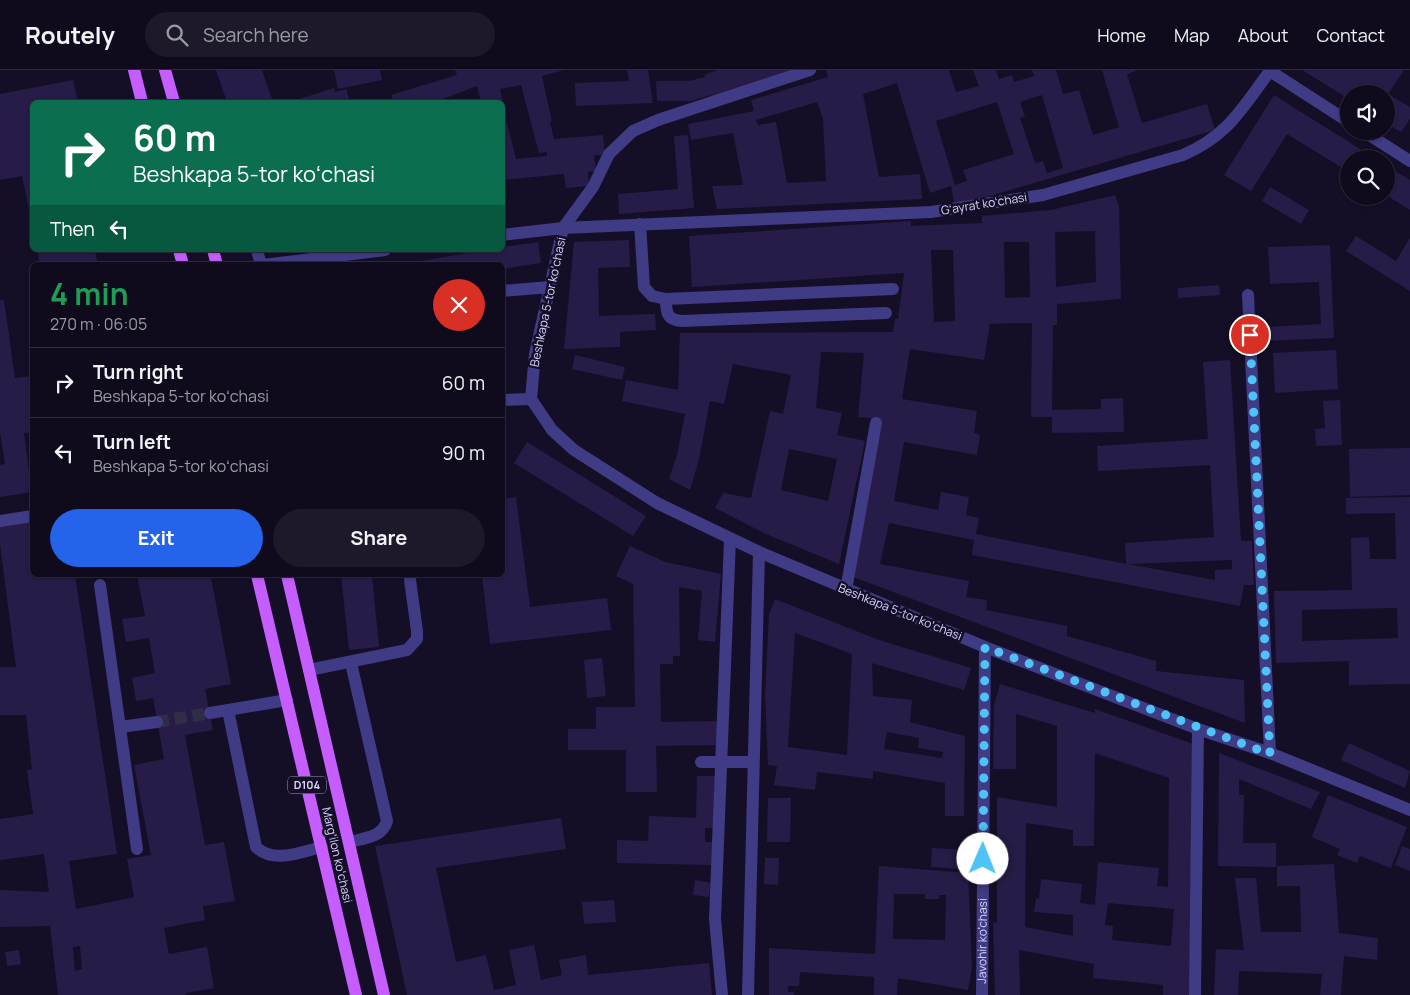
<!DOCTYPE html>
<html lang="en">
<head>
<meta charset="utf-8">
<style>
  :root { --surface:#0f0b1d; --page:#1d192a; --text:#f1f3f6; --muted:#9b9ba4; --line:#2f2b3b; --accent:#2563eb }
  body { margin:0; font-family:Manrope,sans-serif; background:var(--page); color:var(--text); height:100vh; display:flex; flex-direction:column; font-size:19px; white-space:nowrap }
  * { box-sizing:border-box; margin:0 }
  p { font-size:16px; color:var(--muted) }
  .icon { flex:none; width:28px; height:28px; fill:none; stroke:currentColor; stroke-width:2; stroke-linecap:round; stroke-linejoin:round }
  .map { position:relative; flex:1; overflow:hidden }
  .side { position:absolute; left:30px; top:192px; width:475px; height:315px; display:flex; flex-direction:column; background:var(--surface); border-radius:8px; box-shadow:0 1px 4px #0004,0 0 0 1px var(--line) }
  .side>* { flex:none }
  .top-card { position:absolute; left:30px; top:30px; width:475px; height:152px; border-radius:8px; box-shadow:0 1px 4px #0004,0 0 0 1px var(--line); background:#0b6e4f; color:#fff; overflow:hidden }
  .controls { position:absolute; left:1340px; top:15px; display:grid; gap:10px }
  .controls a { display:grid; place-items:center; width:55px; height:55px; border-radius:50%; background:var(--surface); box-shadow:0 1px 4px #0004,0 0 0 1px var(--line); font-size:25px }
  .pin { position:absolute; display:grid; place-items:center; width:42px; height:42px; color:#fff; margin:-21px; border:2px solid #fff; border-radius:50%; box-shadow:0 1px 5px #0007 }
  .me { position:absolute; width:55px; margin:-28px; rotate:1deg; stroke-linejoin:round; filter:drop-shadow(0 0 4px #0008) }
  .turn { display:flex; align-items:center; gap:18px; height:105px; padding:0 20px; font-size:22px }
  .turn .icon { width:65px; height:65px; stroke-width:2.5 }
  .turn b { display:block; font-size:35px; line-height:42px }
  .then { display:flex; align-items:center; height:48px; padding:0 20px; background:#0003; gap:10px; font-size:19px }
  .round { display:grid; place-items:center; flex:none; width:52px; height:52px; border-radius:26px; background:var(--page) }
  .summary { display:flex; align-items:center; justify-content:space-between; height:85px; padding:0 20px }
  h1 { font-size:30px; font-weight:700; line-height:38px; color:#1e9e55 }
  .primary-button { display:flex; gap:10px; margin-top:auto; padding:10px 20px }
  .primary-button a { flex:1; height:58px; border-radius:30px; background:var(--accent); color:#fff; font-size:20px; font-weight:700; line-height:58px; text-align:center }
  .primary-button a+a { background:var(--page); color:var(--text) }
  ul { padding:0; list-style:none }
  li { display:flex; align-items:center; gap:15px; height:70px; padding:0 20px; border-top:1px solid var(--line) }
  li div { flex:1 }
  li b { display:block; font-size:19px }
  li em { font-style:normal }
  header { display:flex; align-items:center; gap:30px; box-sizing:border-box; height:70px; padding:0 25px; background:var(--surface); border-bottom:1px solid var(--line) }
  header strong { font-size:24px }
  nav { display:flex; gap:28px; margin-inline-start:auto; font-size:18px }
  .search { width:350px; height:45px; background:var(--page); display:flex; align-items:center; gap:12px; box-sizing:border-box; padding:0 18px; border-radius:28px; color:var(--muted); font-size:19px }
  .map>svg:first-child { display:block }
  .building { fill:#261c47; fill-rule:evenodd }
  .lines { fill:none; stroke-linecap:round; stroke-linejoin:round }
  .minor-tunnel { stroke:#322d47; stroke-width:12; stroke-dasharray:12 6; stroke-linecap:butt }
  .minor { stroke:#3f3b85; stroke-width:12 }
  .major { stroke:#c65dfe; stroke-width:12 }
  .route { stroke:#4fc3f7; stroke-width:9; stroke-dasharray:0 16.2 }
  .labels { text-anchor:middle; stroke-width:5; stroke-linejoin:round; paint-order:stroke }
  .shield { fill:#140f27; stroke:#9f9abe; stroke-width:1 }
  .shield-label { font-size:11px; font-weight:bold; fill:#dbd5ff }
  .street-label { font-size:12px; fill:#dbd5ff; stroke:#140f27 }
</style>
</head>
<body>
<header>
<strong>Routely</strong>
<div class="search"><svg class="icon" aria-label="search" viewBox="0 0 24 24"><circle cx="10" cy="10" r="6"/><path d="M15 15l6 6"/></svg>Search here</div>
<nav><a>Home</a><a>Map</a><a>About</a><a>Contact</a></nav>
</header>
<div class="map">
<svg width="1410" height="925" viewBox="0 0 1410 925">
  <rect width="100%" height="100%" fill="#140f27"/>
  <!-- building -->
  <g class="building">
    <polygon points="216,0 262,0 273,32 227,32"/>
    <polygon points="334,0 380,0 382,10 338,19"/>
    <polygon points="455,0 564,0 542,6 552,52 550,52 554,69 603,65 605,85 594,85 596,101 588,102 589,116 566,118 564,104 502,110 502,34 516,89 547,86 547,82 539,83 521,15 500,19 503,32 481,32 477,16 435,32 384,32 393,29 391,25 457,5"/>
    <polygon points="627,0 648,0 653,33 576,36 575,13 629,11"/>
    <polygon points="717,0 793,0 712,28 711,25 691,31 657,31 656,11 689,11 705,7 704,5"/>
    <path d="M 826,0 L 949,0 L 956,22 L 979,16 L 973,0 L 996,0 L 999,9 L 1012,5 L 1014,12 L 1034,6 L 1032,0 L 1056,0 L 1063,24 L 1079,20 L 1093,65 L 1119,57 L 1102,0 L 1138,0 L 1127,4 L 1142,53 L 1207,34 L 1215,60 L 969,132 L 954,132 L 951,116 L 930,123 L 897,13 L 863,24 L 879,107 L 920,104 L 922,129 L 717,139 L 712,116 L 743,115 L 733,63 L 691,70 L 688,54 L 754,41 L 751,30 L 828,7 ZM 1042,25 L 1063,98 L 1047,103 L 1043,91 L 1035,93 L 1020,48 L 1025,46 L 1020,32 ZM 817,32 L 823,49 L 826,111 L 787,113 L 776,52 L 758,55 L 756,50 ZM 997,32 L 1014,84 L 963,100 L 967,111 L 955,115 L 936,51 Z"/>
    <polygon points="1302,0 1404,0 1388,24 1410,37 1410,49 1401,62 1386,53 1386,24 1349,24 1349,29"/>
    <polygon points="73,10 78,32 32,32 32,154 22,106 0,110 0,24"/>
    <polygon points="334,18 335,22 346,19 350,32 290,32"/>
    <polygon points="1274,25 1352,74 1375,89 1349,89 1349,102 1287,64 1251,121 1224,105"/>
    <polygon points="688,65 694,138 619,144 618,124 678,119 674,66"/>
    <polygon points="1386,96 1410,110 1410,140 1386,125"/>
    <polygon points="1270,117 1309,140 1301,154 1262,131"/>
    <path d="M 1115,125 L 1119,137 L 1121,229 L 1057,234 L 1057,255 L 1053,255 L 1052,340 L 1101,339 L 1101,329 L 1123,328 L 1124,362 L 1052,363 L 1052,347 L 1031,347 L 1032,253 L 990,254 L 984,290 L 910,279 L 902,329 L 977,341 L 974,363 L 980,365 L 977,385 L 904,372 L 894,431 L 938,440 L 941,422 L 969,427 L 966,445 L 979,448 L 976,464 L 1126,494 L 1125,473 L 1214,467 L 1210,395 L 1098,401 L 1097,376 L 1208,369 L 1203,292 L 1230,290 L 1241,471 L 1252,471 L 1254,515 L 1244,515 L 1240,536 L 972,485 L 974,470 L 889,453 L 880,494 L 969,511 L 966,527 L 987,530 L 986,540 L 1067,556 L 1067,566 L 1156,591 L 1156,601 L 1244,610 L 1245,653 L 853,507 L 880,349 L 858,347 L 864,283 L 821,282 L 816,338 L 842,343 L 837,365 L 865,371 L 839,494 L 766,464 L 715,438 L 723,423 L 751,428 L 770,341 L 783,344 L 791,305 L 733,294 L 724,334 L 710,331 L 699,389 L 690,420 L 669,409 L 677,385 L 685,344 L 622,331 L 626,310 L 678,320 L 680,263 L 893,262 L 895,249 L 898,249 L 904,203 L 692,217 L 689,166 L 911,151 L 911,156 L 982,153 L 982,146 L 1051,140 ZM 1095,161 L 1096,212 L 1056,217 L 1055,162 ZM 1004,172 L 1029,172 L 1030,227 L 1005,228 ZM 931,180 L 953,180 L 955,251 L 934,252 ZM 789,379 L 837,389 L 828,431 L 781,420 ZM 1232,490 L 1232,499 L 1215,500 L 1215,510 L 1128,494 Z"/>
    <polygon points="1356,166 1396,191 1410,168 1410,221 1346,181"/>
    <polygon points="629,170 630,197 598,198 599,246 655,244 656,260 620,262 620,277 564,279 574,172"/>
    <polygon points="538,172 541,193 502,199 502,195 397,195 486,180 502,180 502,177"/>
    <polygon points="1330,175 1334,268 1265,271 1265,257 1321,254 1319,212 1270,214 1268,177"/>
    <polygon points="37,180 95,180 98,195 40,195"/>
    <polygon points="281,180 313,180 308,184 307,182"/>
    <polygon points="1219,215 1220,225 1178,228 1178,218"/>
    <polygon points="0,230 4,230 15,308 32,306 32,362 24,363 32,422 0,427 0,395 5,394 0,363"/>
    <polygon points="1336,280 1338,319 1275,323 1273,283"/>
    <polygon points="575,285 625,297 622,310 572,299"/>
    <polygon points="1340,330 1342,375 1316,376 1315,359 1325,358 1323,331"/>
    <polygon points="527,372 646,446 633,466 514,393"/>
    <polygon points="1410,378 1410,425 1350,427 1349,379"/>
    <polygon points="516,427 530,537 607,528 611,560 490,574 482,505 502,505 502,429"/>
    <path d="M 1410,427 L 1410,614 L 1349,615 L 1349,591 L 1276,593 L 1274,521 L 1352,520 L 1351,468 L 1369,467 L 1370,489 L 1396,489 L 1395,443 L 1346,444 L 1346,428 ZM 1397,538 L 1398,568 L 1302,571 L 1302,540 Z"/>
    <path d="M 32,451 L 32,505 L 75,505 L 117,784 L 69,791 L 76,839 L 134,827 L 127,789 L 151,785 L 134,695 L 164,689 L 153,628 L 136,631 L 132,608 L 155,603 L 149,568 L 126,572 L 122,549 L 145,546 L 137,505 L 203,505 L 204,509 L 211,507 L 231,614 L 205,619 L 213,660 L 185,665 L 205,775 L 224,772 L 235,831 L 203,836 L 205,850 L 164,858 L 169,884 L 207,877 L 214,918 L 186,923 L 186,925 L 58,925 L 50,856 L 0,857 L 0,820 L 49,822 L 44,784 L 0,790 L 0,749 L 33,744 L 27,700 L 32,699 L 26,645 L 0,645 L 0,597 L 16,597 L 0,475 L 0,457 ZM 80,876 L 82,899 L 75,901 L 73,877 Z"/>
    <polygon points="630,476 665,492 721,504 715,572 698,570 702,521 679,517 680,586 673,586 673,594 660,594 661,652 718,651 718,675 656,676 657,722 626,722 626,680 568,680 568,659 596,659 596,637 635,637 633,514 616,506"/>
    <polygon points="341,505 372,505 379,577 349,580"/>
    <path d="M 775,529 L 879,570 L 971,598 L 964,620 L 872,593 L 873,626 L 912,630 L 910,652 L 965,666 L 964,746 L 945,746 L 945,713 L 873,701 L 873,709 L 817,702 L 815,720 L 774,715 L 777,696 L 768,695 L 765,624 L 769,545 ZM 795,563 L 852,584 L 847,685 L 788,677 ZM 887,662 L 919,668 L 918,678 L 943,682 L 942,688 L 884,679 Z"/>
    <polygon points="602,588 606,626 587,628 584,590"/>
    <path d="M 1000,614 L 1095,643 L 1095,639 L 1193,674 L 1190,925 L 1163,925 L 1163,915 L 1093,908 L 1094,894 L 1019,880 L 1020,925 L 995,925 L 993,852 L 997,853 L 997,727 L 1057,737 L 1057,656 L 1016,644 L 1016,699 L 993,699 L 994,635 ZM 1095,683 L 1169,708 L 1168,817 L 1157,816 L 1159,798 L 1098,792 L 1095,835 L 1080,833 L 1082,814 L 1041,809 L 1039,829 L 1036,828 L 1034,842 L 1073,845 L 1073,866 L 1025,857 L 1026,753 L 1073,760 L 1073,776 L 1094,776 ZM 1108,833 L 1174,839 L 1171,876 L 1112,870 L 1113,856 L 1105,855 Z"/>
    <polygon points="1349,673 1410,701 1405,718 1341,690"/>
    <polygon points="1219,683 1320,722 1311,739 1239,709 1239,725 1244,725 1243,773 1276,773 1276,797 1218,796"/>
    <polygon points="697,706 715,706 714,758 705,758 705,772 713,772 712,795 617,793 617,770 648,771 649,746 696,748"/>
    <polygon points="1328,725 1407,757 1391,798 1360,786 1357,793 1337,785 1340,779 1312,767"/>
    <polygon points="768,728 791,728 790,772 767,772"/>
    <polygon points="561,748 566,779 436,798 456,892 486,885 494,920 516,915 509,880 534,875 541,910 562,905 559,890 586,885 588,905 709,893 712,925 407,925 375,776"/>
    <polygon points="1402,776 1410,779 1410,801 1395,795"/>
    <polygon points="932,778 965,780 964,799 931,797"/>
    <polygon points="765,788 779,788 778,815 764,814"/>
    <polygon points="1334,794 1339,863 1378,868 1377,890 1344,886 1341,925 1320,925 1322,904 1239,901 1238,925 1214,925 1216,879 1244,880 1235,808 1256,808 1261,862 1301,862 1300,816 1277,816 1277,796"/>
    <path d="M 879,796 L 968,803 L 972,898 L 968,920 L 898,908 L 897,925 L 874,925 L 874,907 L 800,902 L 799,916 L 788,916 L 788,922 L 794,922 L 794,925 L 769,925 L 769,878 L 875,884 ZM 894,824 L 925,824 L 925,829 L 939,829 L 939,825 L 946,825 L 945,870 L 893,869 Z"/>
    <polygon points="695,810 711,813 709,827 693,825"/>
    <polygon points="614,830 616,852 584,854 582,832"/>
    <polygon points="19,880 21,894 7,896 5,882"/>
  </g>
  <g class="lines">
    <!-- minor-tunnel -->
    <polyline class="minor-tunnel" points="157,652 210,643"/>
    <!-- minor -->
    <g class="minor">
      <polyline points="810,0 658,50 633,61 609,84 593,117 563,158 535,284 531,329 552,360 574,380 657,433 759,482 985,577 1198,659 1270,683 1410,740"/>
      <polyline points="1363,61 1410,91"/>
      <polyline points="640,154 644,217 652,226 666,229 893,219"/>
      <path d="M 502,165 L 563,158 L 931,142 L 1043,125 L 1183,85 C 1228,66 1242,38 1270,1 L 1349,52"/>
      <polyline points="257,180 261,195"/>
      <polyline points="263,195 385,180"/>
      <polyline points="502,221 550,217"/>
      <polyline points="1248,225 1270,683"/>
      <path d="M 666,229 C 666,243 667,250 682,251 L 886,243"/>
      <polyline points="502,330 531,329"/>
      <polyline points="0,451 32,446"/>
      <polyline points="100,515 137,779"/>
      <polyline points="846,520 876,353"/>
      <polyline points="309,600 407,580 417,569 417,561 410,510"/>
      <path d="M 228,640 L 256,777 C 274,794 300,782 322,777"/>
      <polyline points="210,643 287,630"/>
      <polyline points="120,657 157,652"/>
      <polyline points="701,692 753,692"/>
      <path d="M 349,772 C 364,768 382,768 387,751 L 351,593"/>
      <polyline points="722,925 715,849 730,469"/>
      <polyline points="748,925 759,482"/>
      <path id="s1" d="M 982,925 L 985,577"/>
      <polyline points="1195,925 1198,659"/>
    </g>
    <!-- major -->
    <g class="major">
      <polyline points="134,0 142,32"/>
      <polyline points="165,0 174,32"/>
      <polyline points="179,180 183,195"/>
      <polyline points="213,180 217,195"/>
      <polyline points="257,505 356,925"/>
      <polyline points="287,505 384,925"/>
    </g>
  </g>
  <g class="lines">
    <!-- route -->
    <polyline class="route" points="983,789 985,577 1270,684 1250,265"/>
  </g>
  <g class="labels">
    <!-- shield labels -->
    <rect class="shield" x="288" y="706.5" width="38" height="17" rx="4"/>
    <g class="shield-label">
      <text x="307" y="719">D104</text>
    </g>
    <!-- street labels -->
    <g class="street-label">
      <text transform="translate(984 134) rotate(-9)" y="4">Gʻayrat koʻchasi</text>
      <text transform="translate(548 232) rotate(-78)" y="4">Beshkapa 5-tor koʻchasi</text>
      <text transform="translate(900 542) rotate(22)" y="4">Beshkapa 5-tor koʻchasi</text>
      <text transform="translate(337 785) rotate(77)" y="4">Margʻilon koʻchasi</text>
      <text dy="4" stroke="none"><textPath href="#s1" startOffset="54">Javohir ko'chasi</textPath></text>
    </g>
  </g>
</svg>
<div class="controls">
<a><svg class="icon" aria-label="sound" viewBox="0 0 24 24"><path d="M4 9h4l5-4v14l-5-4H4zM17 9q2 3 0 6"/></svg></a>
<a><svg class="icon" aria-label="search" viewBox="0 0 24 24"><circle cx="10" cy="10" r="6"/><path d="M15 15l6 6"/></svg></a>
</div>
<div class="pin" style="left:1250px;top:265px;background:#d93025"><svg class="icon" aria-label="arrive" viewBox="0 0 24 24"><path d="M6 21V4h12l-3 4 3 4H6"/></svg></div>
<svg class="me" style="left:983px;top:789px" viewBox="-20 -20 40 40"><circle r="19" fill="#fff"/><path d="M0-13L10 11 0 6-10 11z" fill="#4fc3f7"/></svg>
<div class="top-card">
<div class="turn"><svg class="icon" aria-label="right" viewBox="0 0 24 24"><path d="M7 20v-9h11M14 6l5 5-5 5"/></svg><div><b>60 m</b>Beshkapa 5-tor koʻchasi</div></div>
<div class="then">Then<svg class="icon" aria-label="left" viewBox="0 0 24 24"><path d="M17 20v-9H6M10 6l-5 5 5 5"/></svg></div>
</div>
<section class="side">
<div class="summary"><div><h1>4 min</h1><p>270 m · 06:05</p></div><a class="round" style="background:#d93025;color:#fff"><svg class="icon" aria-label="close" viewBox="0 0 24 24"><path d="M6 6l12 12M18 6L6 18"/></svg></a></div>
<ul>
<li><svg class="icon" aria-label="right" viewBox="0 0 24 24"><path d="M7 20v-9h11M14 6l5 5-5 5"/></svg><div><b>Turn right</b><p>Beshkapa 5-tor koʻchasi</p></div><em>60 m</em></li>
<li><svg class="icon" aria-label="left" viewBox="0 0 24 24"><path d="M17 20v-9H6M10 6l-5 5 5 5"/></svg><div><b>Turn left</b><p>Beshkapa 5-tor koʻchasi</p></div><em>90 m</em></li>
</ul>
<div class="primary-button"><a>Exit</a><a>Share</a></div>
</section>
</div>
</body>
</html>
